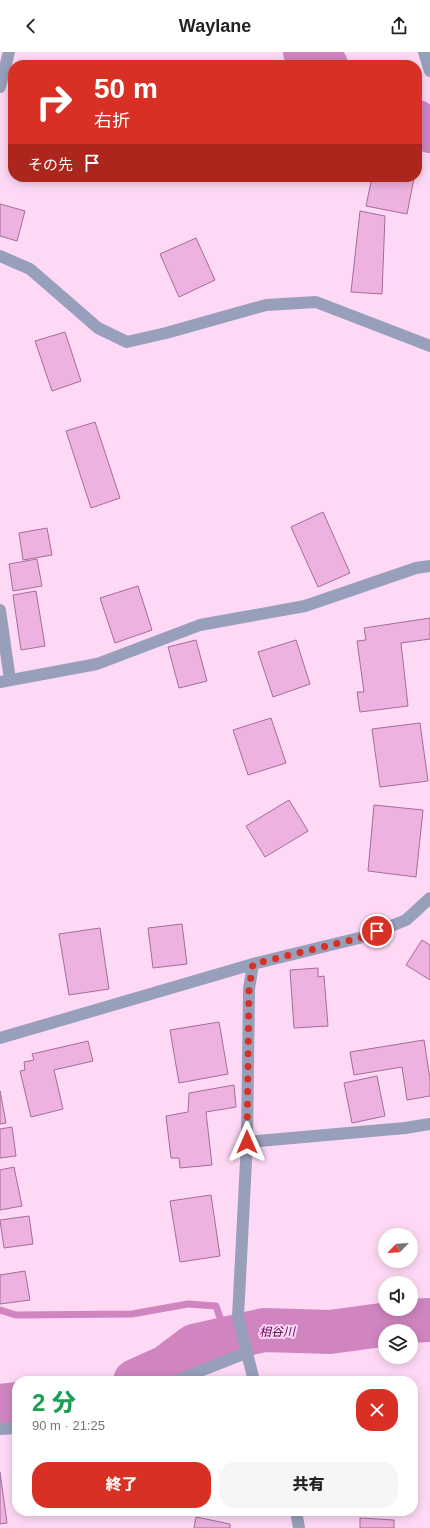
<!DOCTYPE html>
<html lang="ja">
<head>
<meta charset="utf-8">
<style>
  :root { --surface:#fff; --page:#f6f6f6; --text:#222; --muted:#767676; --accent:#d93025 }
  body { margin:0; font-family:Arial,"Noto Sans JP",sans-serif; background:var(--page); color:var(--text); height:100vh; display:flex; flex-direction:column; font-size:15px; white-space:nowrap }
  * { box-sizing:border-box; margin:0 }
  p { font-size:13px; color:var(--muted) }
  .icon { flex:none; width:22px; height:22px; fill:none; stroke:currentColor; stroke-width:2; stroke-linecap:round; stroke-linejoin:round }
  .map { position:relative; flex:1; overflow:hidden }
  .side { position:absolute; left:12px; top:1324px; width:406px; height:140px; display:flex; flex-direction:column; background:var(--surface); border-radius:16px; box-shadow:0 2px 10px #0003 }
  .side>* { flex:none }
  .top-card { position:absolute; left:8px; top:8px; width:414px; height:122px; border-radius:16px; box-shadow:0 2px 10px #0003; background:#d93025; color:#fff; overflow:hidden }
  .needle { width:26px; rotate:246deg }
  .controls { position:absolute; left:378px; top:1176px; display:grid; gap:8px }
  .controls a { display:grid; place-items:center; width:40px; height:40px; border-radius:50%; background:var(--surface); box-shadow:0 2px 10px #0003; font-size:20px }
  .pin { position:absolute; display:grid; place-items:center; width:34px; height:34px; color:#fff; margin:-17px; border:2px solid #fff; border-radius:50%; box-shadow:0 1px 4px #0007 }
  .me { position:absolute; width:44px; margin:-22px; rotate:0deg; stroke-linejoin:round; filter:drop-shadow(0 0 3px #0008) }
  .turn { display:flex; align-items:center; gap:14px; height:84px; padding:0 20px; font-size:18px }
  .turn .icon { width:52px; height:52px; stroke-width:2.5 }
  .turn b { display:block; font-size:28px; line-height:34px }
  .then { display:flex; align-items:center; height:38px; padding:0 20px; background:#0003; gap:8px; font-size:15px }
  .round { display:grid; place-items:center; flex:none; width:42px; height:42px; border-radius:16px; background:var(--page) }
  .overview { display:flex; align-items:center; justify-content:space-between; height:68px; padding:0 20px }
  h1 { font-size:24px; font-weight:800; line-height:30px; color:#1e9e55 }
  .primary-button { display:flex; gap:8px; margin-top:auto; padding:8px 20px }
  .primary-button a { flex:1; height:46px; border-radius:16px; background:var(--accent); color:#fff; font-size:16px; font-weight:800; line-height:46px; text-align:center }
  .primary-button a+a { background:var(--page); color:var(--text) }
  header { display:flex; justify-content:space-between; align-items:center; height:52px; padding:0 20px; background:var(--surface); font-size:18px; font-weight:800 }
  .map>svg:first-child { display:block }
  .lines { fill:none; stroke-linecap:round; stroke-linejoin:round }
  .stream { stroke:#d085c0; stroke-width:7 }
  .river { stroke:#d085c0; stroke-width:44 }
  .building { fill:#eeb2e0; stroke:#a46d98 }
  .minor { stroke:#989fba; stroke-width:12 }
  .route { stroke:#d93025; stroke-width:7; stroke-dasharray:0 12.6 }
  .labels { text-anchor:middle; stroke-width:4; stroke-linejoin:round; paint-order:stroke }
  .water-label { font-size:12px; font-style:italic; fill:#610055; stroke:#fed9f5 }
</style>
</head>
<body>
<header><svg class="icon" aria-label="back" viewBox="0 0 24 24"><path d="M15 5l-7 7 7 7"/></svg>Waylane<svg class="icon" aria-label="share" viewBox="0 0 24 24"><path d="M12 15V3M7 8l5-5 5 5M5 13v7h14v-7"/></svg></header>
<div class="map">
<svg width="430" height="1476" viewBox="0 0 430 1476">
  <rect width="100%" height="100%" fill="#fed9f5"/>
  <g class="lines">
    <!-- stream -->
    <polyline class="stream" points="0,1258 16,1263 132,1262 188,1252 216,1254 227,1286"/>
    <!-- river -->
    <g class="river">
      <polyline points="305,0 326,13"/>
      <polyline points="417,70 430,79"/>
      <polyline points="135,1329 166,1315 194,1294 264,1278 330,1280 411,1269 430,1268"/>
      <polyline points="0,1354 17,1352"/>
    </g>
  </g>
  <!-- building -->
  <g class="building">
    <polygon points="372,125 414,126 407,162 366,154"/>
    <polygon points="0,152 25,159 17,189 0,184"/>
    <polygon points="360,159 385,164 382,242 351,240"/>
    <polygon points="196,186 215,228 179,245 160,202"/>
    <polygon points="65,280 81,329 52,339 35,289"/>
    <polygon points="95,370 120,446 91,456 66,379"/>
    <polygon points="323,460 350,521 318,535 291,475"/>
    <polygon points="47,476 52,503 23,508 19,481"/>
    <polygon points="37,507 42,534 13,539 9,512"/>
    <polygon points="138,534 152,578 115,591 100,546"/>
    <polygon points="36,539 45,594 21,598 13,543"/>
    <polygon points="430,566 430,587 401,591 408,654 360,660 357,640 364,640 357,589 366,588 364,576"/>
    <polygon points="196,588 207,629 179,636 168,595"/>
    <polygon points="296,588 310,632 273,645 258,600"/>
    <polygon points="271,666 286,711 248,723 233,678"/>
    <polygon points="420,671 428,729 380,735 372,677"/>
    <polygon points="289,748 308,779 265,805 246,774"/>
    <polygon points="374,753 423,758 416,825 368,819"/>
    <polygon points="182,872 187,912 153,916 148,876"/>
    <polygon points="100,876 109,937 69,943 59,882"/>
    <polygon points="422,888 430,893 430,928 406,913"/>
    <polygon points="318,916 318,925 324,924 328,974 294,976 290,918"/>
    <polygon points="219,970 228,1022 179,1031 170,978"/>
    <polygon points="424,988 430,1027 430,1044 407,1048 402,1015 354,1023 350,1000"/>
    <polygon points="88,989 93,1009 54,1018 63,1057 31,1065 20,1019 25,1018 24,1010 34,1008 32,1002"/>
    <polygon points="377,1024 385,1064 352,1071 344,1031"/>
    <polygon points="234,1033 236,1055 206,1060 212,1113 180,1116 179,1106 171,1106 166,1064 188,1060 189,1041"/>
    <polygon points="0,1039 6,1071 0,1072"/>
    <polygon points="12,1075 16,1104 0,1106 0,1077"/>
    <polygon points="14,1115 22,1154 0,1158 0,1118"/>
    <polygon points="211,1143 220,1204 180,1210 170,1149"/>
    <polygon points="29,1164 33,1192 4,1196 0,1168"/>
    <polygon points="25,1219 30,1248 0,1252 0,1223"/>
    <polygon points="0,1420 7,1471 0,1472"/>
    <polygon points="196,1465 230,1472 230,1476 194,1476"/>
    <polygon points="360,1466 394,1468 394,1476 360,1476"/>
  </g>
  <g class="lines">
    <!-- minor -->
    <g class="minor">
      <polyline points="424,0 430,19"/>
      <polyline points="0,35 9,0"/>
      <polyline points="0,204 30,217 98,276 127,290 166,281 266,253 316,250 430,294"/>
      <polyline points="0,558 10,628"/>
      <polyline points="0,630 97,612 200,573 305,554 416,516 430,514"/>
      <polyline points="253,912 249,937 247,1090 238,1265 254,1329"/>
      <polyline points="0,986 253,912 363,885 406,868 430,846"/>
      <polyline points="247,1090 405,1076 430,1072"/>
      <polyline points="175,1329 246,1301"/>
      <polyline points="0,1377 17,1376"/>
      <polyline points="296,1459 299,1476"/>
    </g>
  </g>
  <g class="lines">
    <!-- route -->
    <polyline class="route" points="247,1090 249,937 253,912 363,885 377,879"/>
  </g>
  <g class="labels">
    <!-- water labels -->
    <g class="water-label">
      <text transform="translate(277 1280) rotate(-1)" y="4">相谷川</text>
    </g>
  </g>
</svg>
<div class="controls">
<a><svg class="needle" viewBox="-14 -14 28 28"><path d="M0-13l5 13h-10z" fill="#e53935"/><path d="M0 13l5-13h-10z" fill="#767676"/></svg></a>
<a><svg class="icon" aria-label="sound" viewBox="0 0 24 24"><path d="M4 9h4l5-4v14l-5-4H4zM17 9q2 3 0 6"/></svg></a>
<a><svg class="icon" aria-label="layers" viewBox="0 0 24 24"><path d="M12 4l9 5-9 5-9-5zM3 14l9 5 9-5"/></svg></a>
</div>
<div class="pin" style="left:377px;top:879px;background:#d93025"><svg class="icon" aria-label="arrive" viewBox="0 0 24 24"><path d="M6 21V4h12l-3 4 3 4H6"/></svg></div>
<svg class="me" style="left:247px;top:1090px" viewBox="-20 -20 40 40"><path d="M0-17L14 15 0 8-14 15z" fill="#d93025" stroke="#fff" stroke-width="4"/></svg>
<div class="top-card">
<div class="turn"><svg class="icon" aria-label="right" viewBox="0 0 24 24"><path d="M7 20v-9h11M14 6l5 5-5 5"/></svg><div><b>50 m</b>右折</div></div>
<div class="then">その先<svg class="icon" aria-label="arrive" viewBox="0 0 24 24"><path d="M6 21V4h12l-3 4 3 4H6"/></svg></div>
</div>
<section class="side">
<div class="overview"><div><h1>2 分</h1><p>90 m · 21:25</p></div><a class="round" style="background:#d93025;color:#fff"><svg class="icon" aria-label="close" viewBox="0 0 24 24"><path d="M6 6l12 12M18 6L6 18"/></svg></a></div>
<div class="primary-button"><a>終了</a><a>共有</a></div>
</section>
</div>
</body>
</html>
